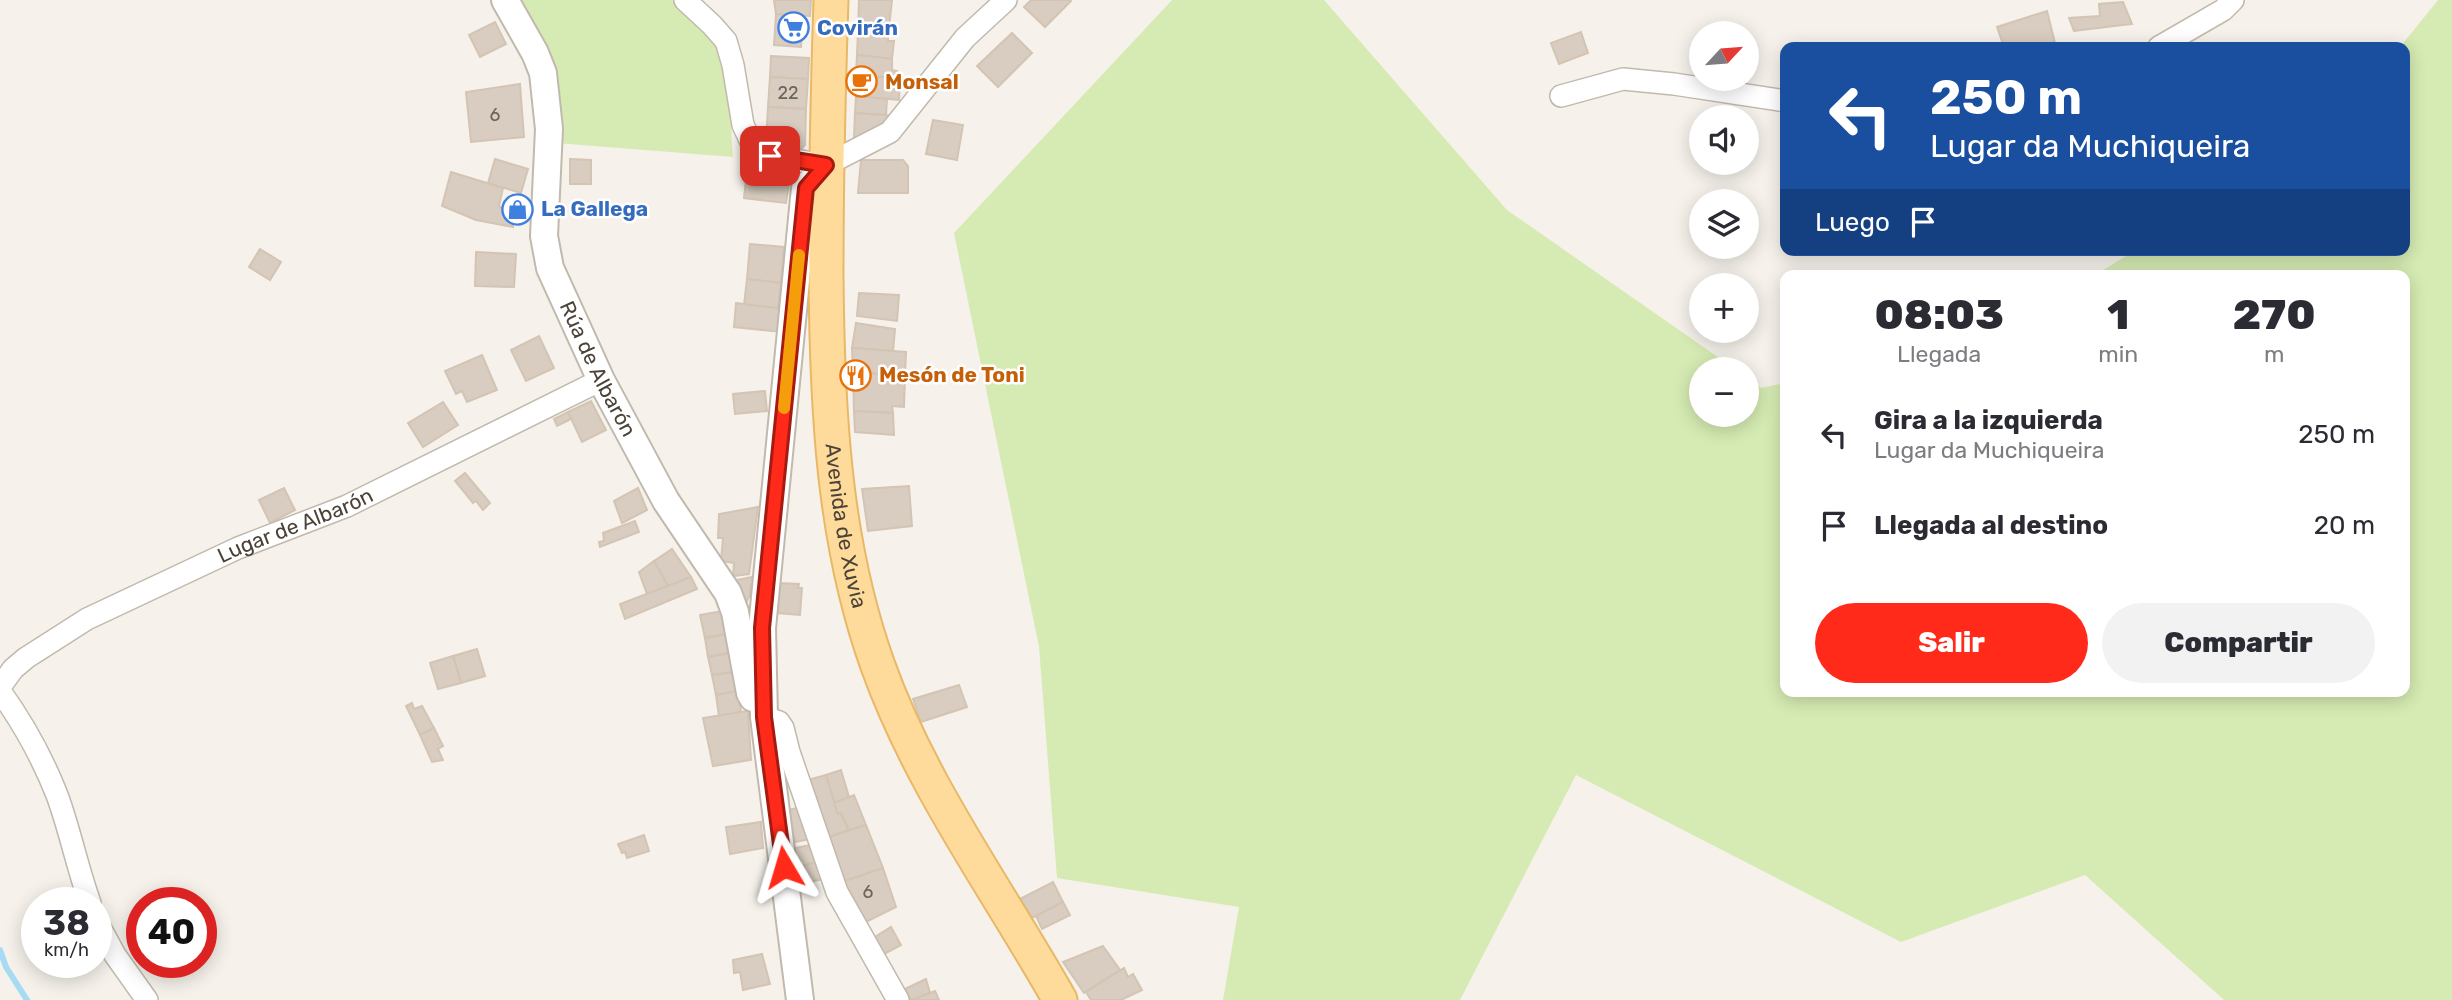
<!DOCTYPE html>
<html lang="es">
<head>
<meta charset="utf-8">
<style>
  :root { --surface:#fff; --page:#f2f2f3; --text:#2b2b33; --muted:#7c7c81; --accent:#ff2a19 }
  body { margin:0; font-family:Rubik,sans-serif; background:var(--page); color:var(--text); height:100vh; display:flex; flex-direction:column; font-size:26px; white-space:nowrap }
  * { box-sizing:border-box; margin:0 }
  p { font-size:23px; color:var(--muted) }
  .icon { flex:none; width:38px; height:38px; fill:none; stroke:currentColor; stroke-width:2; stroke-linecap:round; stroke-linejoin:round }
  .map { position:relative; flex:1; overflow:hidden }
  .panel { position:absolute; left:1780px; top:270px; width:630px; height:427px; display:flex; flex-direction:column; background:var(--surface); border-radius:14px; box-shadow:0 4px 18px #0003 }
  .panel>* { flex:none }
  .hud { position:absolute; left:1780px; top:42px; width:630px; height:214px; border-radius:14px; box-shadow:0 4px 18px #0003; background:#1a4fa0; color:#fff; overflow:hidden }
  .needle { width:46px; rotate:64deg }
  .controls { position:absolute; left:1689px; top:21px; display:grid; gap:14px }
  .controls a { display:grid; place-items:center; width:70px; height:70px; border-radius:50%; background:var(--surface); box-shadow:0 4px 18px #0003; font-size:35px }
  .speed { position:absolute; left:21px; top:887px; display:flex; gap:14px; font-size:35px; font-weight:700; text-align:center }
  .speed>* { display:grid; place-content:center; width:91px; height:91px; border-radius:50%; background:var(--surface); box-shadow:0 4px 18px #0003; line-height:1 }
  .speed small { font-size:18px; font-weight:400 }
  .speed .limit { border:10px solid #d22; background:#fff; color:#111 }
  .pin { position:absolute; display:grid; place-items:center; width:60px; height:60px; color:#fff; margin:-30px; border-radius:14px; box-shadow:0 4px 10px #0006 }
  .me { position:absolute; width:77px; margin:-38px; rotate:353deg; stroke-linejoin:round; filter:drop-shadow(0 0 5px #0008) }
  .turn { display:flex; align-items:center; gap:24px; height:147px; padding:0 35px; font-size:32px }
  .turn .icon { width:91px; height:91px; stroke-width:2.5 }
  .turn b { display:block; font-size:49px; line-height:60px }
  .then { display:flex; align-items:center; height:66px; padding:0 35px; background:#0003; gap:14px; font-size:26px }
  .eta { display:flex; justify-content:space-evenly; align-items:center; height:119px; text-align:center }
  .eta b { font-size:42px; font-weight:800; line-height:49px }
  .primary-button { display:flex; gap:14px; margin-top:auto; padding:14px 35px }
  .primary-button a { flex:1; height:80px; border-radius:42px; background:var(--accent); color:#fff; font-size:28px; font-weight:800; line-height:80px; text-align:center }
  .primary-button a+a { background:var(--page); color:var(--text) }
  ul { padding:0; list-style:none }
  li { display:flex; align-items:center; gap:21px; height:91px; padding:0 35px }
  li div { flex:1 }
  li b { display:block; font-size:26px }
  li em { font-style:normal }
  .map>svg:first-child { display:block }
  .green { fill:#d6ebb3 }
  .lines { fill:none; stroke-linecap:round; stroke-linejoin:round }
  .stream { stroke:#a7daf3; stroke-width:6 }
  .building { fill:#d8cdc0; stroke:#d3c4b3; stroke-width:2 }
  .minor-casing { stroke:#c2b9ad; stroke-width:24 }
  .tertiary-casing { stroke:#c2b9ad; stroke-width:30 }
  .primary-casing { stroke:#e8b867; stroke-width:37 }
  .minor { stroke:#fff; stroke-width:21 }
  .tertiary { stroke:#fff; stroke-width:26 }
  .primary { stroke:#ffdb9b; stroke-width:33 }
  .route-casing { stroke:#a61b10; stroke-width:18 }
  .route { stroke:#ff2a19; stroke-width:12 }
  .slow { stroke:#f59e0b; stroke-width:12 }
  .labels { text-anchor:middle; stroke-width:5; stroke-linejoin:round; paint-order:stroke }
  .number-label { font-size:18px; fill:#6e655a }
  .shop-label { font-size:21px; font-weight:bold; fill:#366cbe; stroke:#fff; text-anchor:start }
  .food-label { font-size:21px; font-weight:bold; fill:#c56008; stroke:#fff; text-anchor:start }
  .street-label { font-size:21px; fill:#4b4238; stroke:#fff }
</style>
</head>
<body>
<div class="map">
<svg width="2452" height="1000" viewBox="0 0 2452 1000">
  <rect width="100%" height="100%" fill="#f6f2eb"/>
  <!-- green -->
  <g class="green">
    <path d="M 516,0 L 675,0 C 683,7 692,14 699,22 C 734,60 729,110 733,157 L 556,143 Z"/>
    <polygon points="1172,0 1324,0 1507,210 1735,369 1701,369 1701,415 1746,415 1747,377 1761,388 1785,383 1785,691 2404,691 2404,275 2095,275 2136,250 2404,250 2404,47 2400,47 2438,0 2452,0 2452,1000 2224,1000 2085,875 1901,942 1576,775 1460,1000 1223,1000 1239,907 1057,878 1039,647 954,233"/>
  </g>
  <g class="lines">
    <!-- stream -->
    <polyline class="stream" points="0,950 6,967 27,1000"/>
  </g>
  <!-- building -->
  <g class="building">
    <polygon points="774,0 811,0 810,16 776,14"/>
    <polygon points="859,0 892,0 888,37 858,32"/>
    <polygon points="1031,0 1070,0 1071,1 1045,27 1024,7"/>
    <polygon points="2123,2 2132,24 2074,31 2069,18 2100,16 2099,4"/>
    <polygon points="2047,11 2056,47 2004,47 1997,27"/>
    <polygon points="776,14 803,16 801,47 774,45"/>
    <polygon points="495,22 506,44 480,57 469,35"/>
    <polygon points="858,32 888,37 888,41 894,41 892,59 857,55"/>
    <polygon points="1581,32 1588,53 1559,64 1551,43"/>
    <polygon points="1012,33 1032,53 998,87 977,66"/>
    <polygon points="857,55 892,59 892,70 897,71 895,78 856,75"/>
    <polygon points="771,56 809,58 808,79 770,77"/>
    <polygon points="856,75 900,79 899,100 856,96"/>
    <polygon points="770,77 808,79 806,109 768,107"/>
    <polygon points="520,84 524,137 471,142 466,92"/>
    <polygon points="856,96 887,99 886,115 855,113"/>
    <polygon points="768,107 806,109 805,145 800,150 771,148 766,142"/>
    <polygon points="855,113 898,116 875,133 854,138"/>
    <polygon points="933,120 963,125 957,160 926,154"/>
    <polygon points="495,159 528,169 521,193 488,183"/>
    <polygon points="570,159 591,160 591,184 570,184"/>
    <polygon points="861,160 903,160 908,166 908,193 858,193"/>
    <polygon points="747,171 790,177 786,203 744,198"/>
    <polygon points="451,172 503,188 499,206 514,215 513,227 476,220 442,206"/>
    <polygon points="750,244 784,247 781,283 747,279"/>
    <polygon points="260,249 281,262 270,280 249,267"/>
    <polygon points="476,252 516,254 514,287 475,286"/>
    <polygon points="747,279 781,283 778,308 744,305"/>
    <polygon points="859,293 899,295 897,321 857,316"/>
    <polygon points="736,303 785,309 782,332 734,327"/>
    <polygon points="856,323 895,329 893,351 852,348"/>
    <polygon points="539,336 554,368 526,381 511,350"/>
    <polygon points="852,348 906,352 905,376 853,372"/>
    <polygon points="482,355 497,390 467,402 462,391 456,394 445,371"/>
    <polygon points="853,372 905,376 904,407 892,406 893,413 854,411"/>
    <polygon points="765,391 767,411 735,414 733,394"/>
    <polygon points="591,401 606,430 582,442 568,412"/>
    <polygon points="443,402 458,425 423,447 408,423"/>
    <polygon points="854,411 893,413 894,435 855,432"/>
    <polygon points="568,412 571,419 557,426 554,419"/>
    <polygon points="465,473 490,503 483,510 476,501 473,503 455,481"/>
    <polygon points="909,486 912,526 868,531 862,489"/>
    <polygon points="284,488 295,510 270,523 259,500"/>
    <polygon points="638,488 647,510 622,523 614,501"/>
    <polygon points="758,507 749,574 733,576 734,563 721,561 723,538 718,538 719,514"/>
    <polygon points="635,521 639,532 600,547 599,542 604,541 603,533"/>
    <polygon points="672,549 691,577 668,586 654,561"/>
    <polygon points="654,561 668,586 647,594 639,572"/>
    <polygon points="691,577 697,589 625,619 620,604"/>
    <polygon points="752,577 754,584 750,586 750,595 746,603 733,581"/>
    <polygon points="778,583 799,584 798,588 802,588 800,615 777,613"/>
    <polygon points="723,611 727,634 705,638 700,615"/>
    <polygon points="727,634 731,653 708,657 705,638"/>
    <polygon points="477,649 485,676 461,683 453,656"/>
    <polygon points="731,653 734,672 712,675 708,657"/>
    <polygon points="453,656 461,683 438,689 430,663"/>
    <polygon points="734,672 738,691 716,695 712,675"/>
    <polygon points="959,685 967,707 921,722 913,699"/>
    <polygon points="738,691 741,712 719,716 716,695"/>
    <polygon points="412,703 414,709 422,706 434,728 420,735 406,706"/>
    <polygon points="748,711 751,760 713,766 703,718"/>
    <polygon points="434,728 443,746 438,749 443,760 432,762 420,735"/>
    <polygon points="841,770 849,797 834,803 826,775"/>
    <polygon points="826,775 838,814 841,813 849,830 826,838 808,780"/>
    <polygon points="854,795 866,825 849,830 841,813 838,814 834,803"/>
    <polygon points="804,806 815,838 795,842 789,810"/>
    <polygon points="761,822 763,848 730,854 726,827"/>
    <polygon points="866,825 883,868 842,882 826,838"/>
    <polygon points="644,835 649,851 627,858 625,852 622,853 618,844"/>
    <polygon points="816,844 822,861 798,867 795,848"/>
    <polygon points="822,861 827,878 802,884 798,867"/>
    <polygon points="883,868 896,907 864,923 842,882"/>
    <polygon points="1053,882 1063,902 1032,918 1020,899"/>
    <polygon points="1063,902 1070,915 1042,929 1036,916"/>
    <polygon points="891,927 901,945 882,955 875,937"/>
    <polygon points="1103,946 1120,970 1084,993 1063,962"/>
    <polygon points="762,954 770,984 743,990 740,972 734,973 733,960"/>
    <polygon points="1124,968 1128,977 1133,974 1142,990 1121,1000 1091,1000 1086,992"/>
    <polygon points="926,979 930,993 911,1000 905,989"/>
    <polygon points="935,991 939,1000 912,1000 930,993"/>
  </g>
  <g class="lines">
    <defs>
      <g id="minor">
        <polyline points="685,0 712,25 726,41 733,65 743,125 751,142 759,151 770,156 826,165 890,132 965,38 1006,0"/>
        <polyline points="2159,47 2223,10 2233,0"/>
        <polyline points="1561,96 1623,79 1674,84 1785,101"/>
        <path id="s1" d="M 0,687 L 13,669 L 26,658 L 87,619 L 238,548 L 347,506 L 601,380"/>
        <path d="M 0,691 C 23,723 42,757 57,795 C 70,830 77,867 90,903"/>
        <polyline points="764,717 779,722 783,728 789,752 837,892 898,1000"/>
        <polyline points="96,920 115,955 147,1000"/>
      </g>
      <g id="tertiary">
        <path id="s2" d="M 505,0 L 535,53 L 543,73 L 549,129 L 544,236 L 550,268 L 601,380 L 666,501 L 728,593 L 735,612 L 750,693 L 753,698"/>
        <polyline points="800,1000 764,717 762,628 805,188 826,165"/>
      </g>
      <g id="primary">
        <path id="s3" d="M 831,0 C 828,92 826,183 826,275 C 827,407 833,541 878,666 C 921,786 998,890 1060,1000"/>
      </g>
    </defs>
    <!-- minor casing -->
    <use href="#minor" class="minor-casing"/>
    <!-- tertiary casing -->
    <use href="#tertiary" class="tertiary-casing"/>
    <!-- primary casing -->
    <use href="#primary" class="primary-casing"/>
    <!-- minor -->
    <use href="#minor" class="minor"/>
    <!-- tertiary -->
    <use href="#tertiary" class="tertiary"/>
    <!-- primary -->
    <use href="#primary" class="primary"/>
  </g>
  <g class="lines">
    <defs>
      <polyline id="route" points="770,156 826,165 806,188 762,628 764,717 784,867"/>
    </defs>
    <!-- route casing -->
    <use href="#route" class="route-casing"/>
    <!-- route -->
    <use href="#route" class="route"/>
    <!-- slow -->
    <polyline class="slow" points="784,408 799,255"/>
  </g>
  <!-- icons -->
  <defs>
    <symbol id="supermarket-ring" viewBox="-11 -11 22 22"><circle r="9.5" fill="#fff" stroke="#3f7fe0" stroke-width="1.5"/><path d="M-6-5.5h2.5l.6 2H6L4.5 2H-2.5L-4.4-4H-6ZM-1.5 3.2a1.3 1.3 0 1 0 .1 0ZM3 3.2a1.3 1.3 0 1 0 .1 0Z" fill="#3f7fe0"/></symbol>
    <symbol id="cafe-ring" viewBox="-11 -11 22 22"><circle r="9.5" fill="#fff" stroke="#e8710a" stroke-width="1.5"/><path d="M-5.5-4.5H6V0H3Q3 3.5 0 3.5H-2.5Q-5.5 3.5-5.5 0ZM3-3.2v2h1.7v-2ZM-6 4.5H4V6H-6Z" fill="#e8710a"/></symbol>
    <symbol id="shop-ring" viewBox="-11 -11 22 22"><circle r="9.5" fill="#fff" stroke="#3f7fe0" stroke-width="1.5"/><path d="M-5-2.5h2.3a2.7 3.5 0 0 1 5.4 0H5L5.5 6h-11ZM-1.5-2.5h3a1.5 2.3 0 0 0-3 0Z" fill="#3f7fe0"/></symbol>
    <symbol id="restaurant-ring" viewBox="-11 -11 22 22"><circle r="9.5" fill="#fff" stroke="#e8710a" stroke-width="1.5"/><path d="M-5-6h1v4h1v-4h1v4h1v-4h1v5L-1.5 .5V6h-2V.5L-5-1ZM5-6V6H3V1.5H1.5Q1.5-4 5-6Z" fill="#e8710a"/></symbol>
  </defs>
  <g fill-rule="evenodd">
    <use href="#supermarket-ring" x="776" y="10" width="35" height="35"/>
    <use href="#cafe-ring" x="844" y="64" width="35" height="35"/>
    <use href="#shop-ring" x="500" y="192" width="35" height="35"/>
    <use href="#restaurant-ring" x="838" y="358" width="35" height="35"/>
  </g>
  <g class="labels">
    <!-- number labels -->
    <g class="number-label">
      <text x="788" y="99">22</text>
      <text x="495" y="121">6</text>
      <text x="868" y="898">6</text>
    </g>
    <!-- shop labels -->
    <g class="shop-label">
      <text x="817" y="35">Covirán</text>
      <text x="541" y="216">La Gallega</text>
    </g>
    <!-- food labels -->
    <g class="food-label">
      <text x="885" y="89">Monsal</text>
      <text x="879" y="382">Mesón de Toni</text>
    </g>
    <!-- street labels -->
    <g class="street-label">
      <text dy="7" stroke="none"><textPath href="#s2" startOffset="390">Rúa de Albarón</textPath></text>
      <text dy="7" stroke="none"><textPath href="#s1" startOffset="340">Lugar de Albarón</textPath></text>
      <text dy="7" stroke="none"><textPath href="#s3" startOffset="527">Avenida de Xuvia</textPath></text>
    </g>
  </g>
</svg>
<div class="controls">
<a><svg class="needle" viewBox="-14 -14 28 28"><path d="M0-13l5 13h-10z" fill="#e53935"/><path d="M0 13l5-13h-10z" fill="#7c7c81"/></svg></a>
<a><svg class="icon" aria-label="sound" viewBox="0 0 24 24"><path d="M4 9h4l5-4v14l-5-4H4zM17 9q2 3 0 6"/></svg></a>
<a><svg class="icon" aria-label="layers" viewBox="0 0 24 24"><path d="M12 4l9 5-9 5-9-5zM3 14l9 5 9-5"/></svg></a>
<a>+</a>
<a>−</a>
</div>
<div class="speed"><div>38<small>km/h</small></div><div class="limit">40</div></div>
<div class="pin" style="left:770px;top:156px;background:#d93025"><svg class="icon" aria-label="arrive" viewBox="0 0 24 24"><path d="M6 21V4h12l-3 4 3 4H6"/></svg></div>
<svg class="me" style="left:784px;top:867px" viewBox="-20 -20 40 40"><path d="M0-17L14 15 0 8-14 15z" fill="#ff2a19" stroke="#fff" stroke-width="4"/></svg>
<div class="hud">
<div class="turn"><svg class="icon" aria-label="left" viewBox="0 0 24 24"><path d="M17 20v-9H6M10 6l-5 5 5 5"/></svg><div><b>250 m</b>Lugar da Muchiqueira</div></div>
<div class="then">Luego<svg class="icon" aria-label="arrive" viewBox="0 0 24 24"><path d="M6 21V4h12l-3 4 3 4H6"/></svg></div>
</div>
<section class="panel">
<div class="eta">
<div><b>08:03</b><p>Llegada</p></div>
<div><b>1</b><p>min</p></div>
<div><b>270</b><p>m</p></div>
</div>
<ul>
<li><svg class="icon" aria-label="left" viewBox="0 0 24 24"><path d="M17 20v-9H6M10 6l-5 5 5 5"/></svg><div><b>Gira a la izquierda</b><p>Lugar da Muchiqueira</p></div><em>250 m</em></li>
<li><svg class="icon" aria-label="arrive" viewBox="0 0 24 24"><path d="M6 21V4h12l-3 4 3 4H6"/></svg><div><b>Llegada al destino</b></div><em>20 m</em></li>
</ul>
<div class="primary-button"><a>Salir</a><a>Compartir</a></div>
</section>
</div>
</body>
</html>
